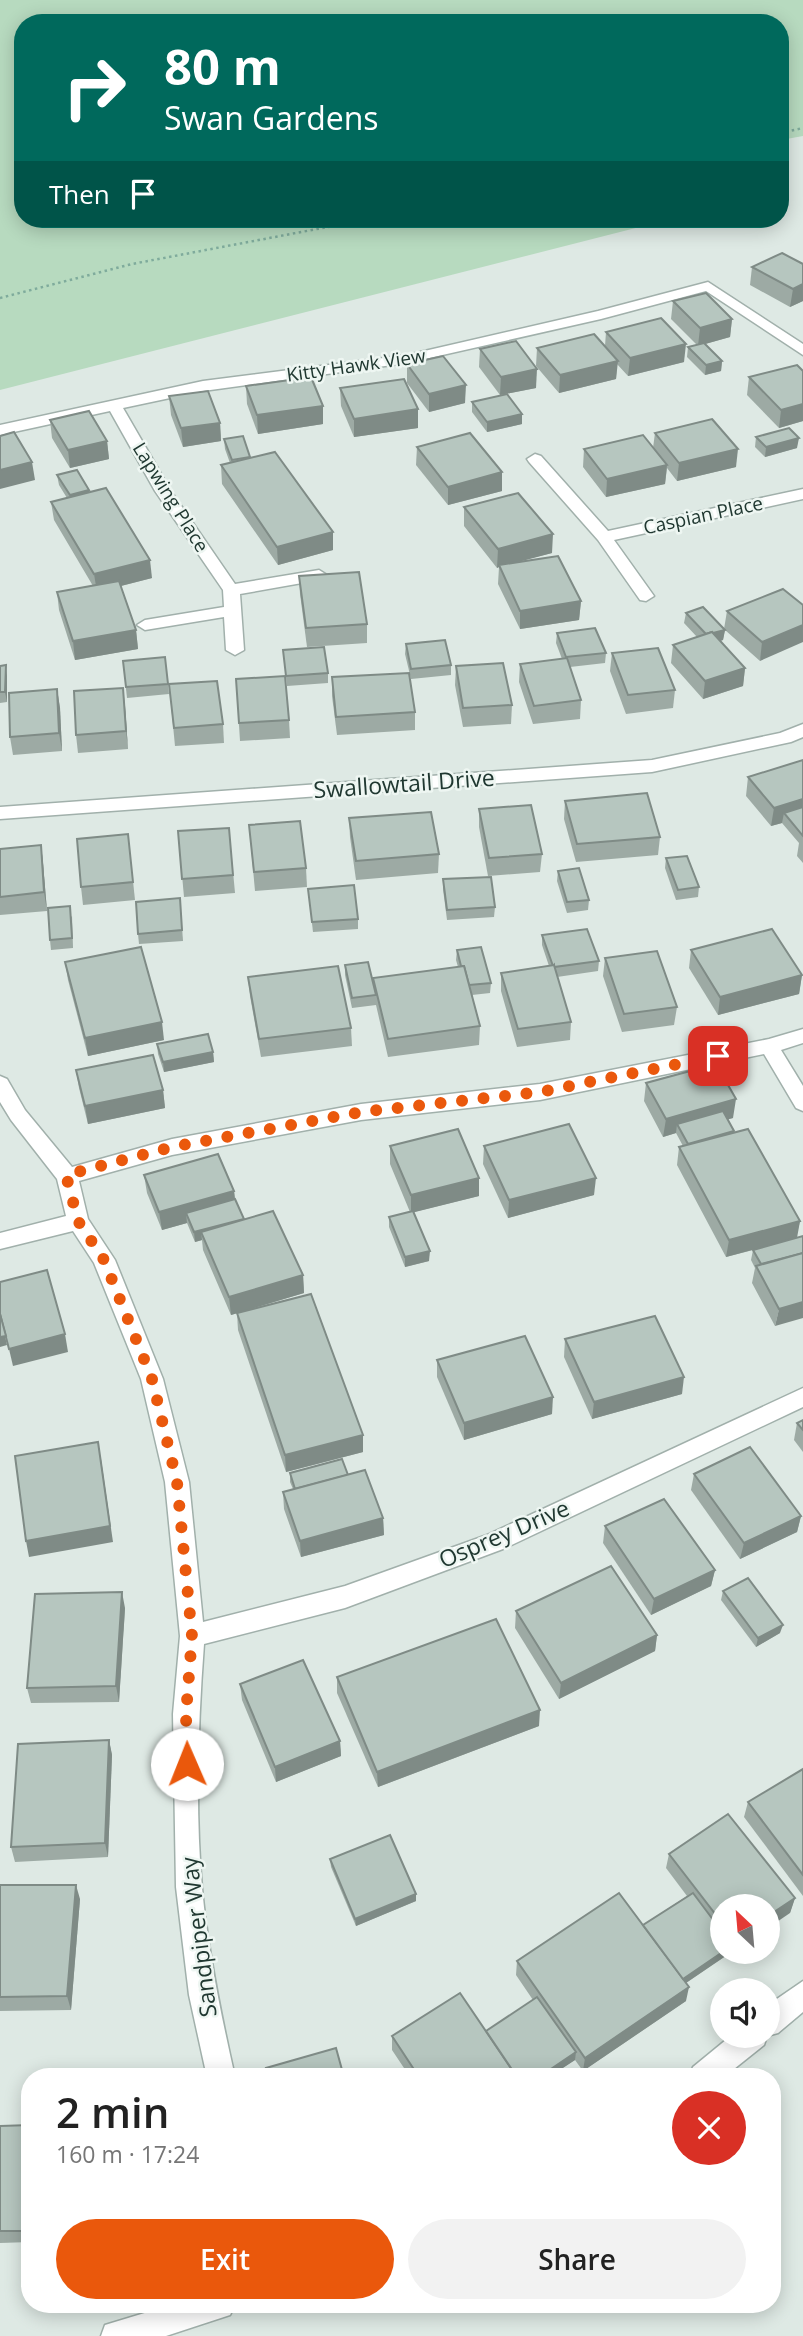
<!DOCTYPE html>
<html lang="en">
<head>
<meta charset="utf-8">
<style>
  :root { --surface:#fff; --page:#f2f2f2; --text:#222; --muted:#767676; --accent:#ea580c }
  body { margin:0; font-family:"Open Sans",sans-serif; background:var(--page); color:var(--text); height:100vh; display:flex; flex-direction:column; font-size:26px; white-space:nowrap }
  * { box-sizing:border-box; margin:0 }
  p { font-size:23px; color:var(--muted) }
  .icon { flex:none; width:38px; height:38px; fill:none; stroke:currentColor; stroke-width:2; stroke-linecap:round; stroke-linejoin:round }
  .map { position:relative; flex:1; overflow:hidden }
  .panel { position:absolute; left:21px; top:2068px; width:760px; height:245px; display:flex; flex-direction:column; background:var(--surface); border-radius:28px; box-shadow:0 4px 18px #0003 }
  .panel>* { flex:none }
  .banner { position:absolute; left:14px; top:14px; width:775px; height:214px; border-radius:28px; box-shadow:0 4px 18px #0003; background:#00695c; color:#fff; overflow:hidden }
  .needle { width:46px; rotate:334deg }
  .controls { position:absolute; left:710px; top:1894px; display:grid; gap:14px }
  .controls a { display:grid; place-items:center; width:70px; height:70px; border-radius:50%; background:var(--surface); box-shadow:0 4px 18px #0003; font-size:35px }
  .pin { position:absolute; display:grid; place-items:center; width:60px; height:60px; color:#fff; margin:-30px; border-radius:14px; box-shadow:0 4px 10px #0006 }
  .me { position:absolute; width:77px; margin:-38px; rotate:359deg; stroke-linejoin:round; filter:drop-shadow(0 0 5px #0008) }
  .turn { display:flex; align-items:center; gap:24px; height:147px; padding:0 35px; font-size:32px }
  .turn .icon { width:91px; height:91px; stroke-width:2.5 }
  .turn b { display:block; font-size:49px; line-height:60px }
  .then { display:flex; align-items:center; height:66px; padding:0 35px; background:#0003; gap:14px; font-size:26px }
  .round { display:grid; place-items:center; flex:none; width:74px; height:74px; border-radius:37px; background:var(--page) }
  .head { display:flex; align-items:center; justify-content:space-between; height:119px; padding:0 35px }
  h1 { font-size:42px; font-weight:600; line-height:52px }
  .primary-button { display:flex; gap:14px; margin-top:auto; padding:14px 35px }
  .primary-button a { flex:1; height:80px; border-radius:42px; background:var(--accent); color:#fff; font-size:28px; font-weight:600; line-height:80px; text-align:center }
  .primary-button a+a { background:var(--page); color:var(--text) }
  .map>svg:first-child { display:block }
  .green { fill:#b7dabf }
  .lines { fill:none; stroke-linecap:round; stroke-linejoin:round }
  .minor-casing { stroke:#a1b0ab; stroke-width:3 }
  .path { stroke:#7fab9c; stroke-width:2.5; stroke-dasharray:2.5 3.5; stroke-linecap:butt }
  .minor { fill:#fff; fill-rule:evenodd }
  .wall { fill:#9daaa4 }
  .shaded-wall { fill:#7f8b86 }
  .building { fill:#b6c6bf; stroke:#7f8b86; stroke-width:2 }
  .route { stroke:#ea580c; stroke-width:12; stroke-dasharray:0 21.6 }
  .labels { text-anchor:middle; stroke-width:5; stroke-linejoin:round; paint-order:stroke }
  .far-street-label { font-size:19px; fill:#203831; stroke:#eef6f2 }
  .street-label { font-size:23px; fill:#203831; stroke:#eef6f2 }
</style>
</head>
<body>
<div class="map">
<svg width="803" height="2336" viewBox="0 0 803 2336">
  <rect width="100%" height="100%" fill="#dee9e4"/>
  <!-- green -->
  <polygon class="green" points="0,0 803,0 803,136 781,140 780,23 23,23 23,219 671,219 0,390"/>
  <g class="lines">
    <defs>
      <g id="minor">
        <polygon points="708,282 803,344 803,355 706,291 601,319 407,363 203,391 123,408 171,491 235,584 319,570 327,575 319,580 240,594 244,650 235,655 226,650 224,617 145,630 137,625 145,620 224,607 223,590 155,491 110,411 0,435 0,425 203,381 407,355 598,311"/>
        <polygon points="535,454 541,456 608,531 803,489 803,499 614,540 654,596 646,601 640,600 598,540 529,462 527,459"/>
        <polygon points="803,724 803,737 791,742 652,772 0,819 0,807 652,760 780,733"/>
        <path d="M 803,1029 L 803,1043 L 781,1050 L 803,1086 L 803,1111 L 796,1108 L 764,1054 L 540,1100 L 361,1120 L 172,1155 L 79,1181 L 88,1219 L 115,1260 L 163,1379 L 189,1482 L 203,1622 L 345,1586 L 487,1535 L 803,1388 L 803,1407 L 503,1549 L 345,1608 L 204,1644 C 198,1724 195,1808 202,1888 C 208,1952 221,2015 235,2077 L 207,2077 L 189,1995 L 176,1887 L 173,1714 L 180,1636 L 165,1482 L 141,1379 L 94,1263 L 73,1231 L 0,1249 L 0,1233 L 66,1216 L 57,1179 L 11,1120 L 0,1102 L 0,1076 L 7,1079 L 25,1110 L 72,1167 L 172,1139 L 361,1104 L 540,1084 L 769,1039 Z"/>
        <polygon points="803,1981 803,2012 778,2033 767,2036 764,2045 724,2077 689,2077 693,2067 732,2035 768,2035 768,2005"/>
        <polygon points="171,2305 235,2305 230,2315 166,2336 101,2336 105,2325"/>
      </g>
    </defs>
    <!-- minor casing -->
    <use href="#minor" class="minor-casing"/>
    <!-- path -->
    <g class="path">
      <polyline points="780,133 803,128"/>
      <polyline points="0,298 132,264 370,219"/>
    </g>
    <!-- minor -->
    <use href="#minor" class="minor"/>
  </g>
  <!-- wall -->
  <g class="wall">
    <polygon points="803,264 803,301 790,307 750,285 752,267"/>
    <polygon points="673,301 732,319 730,337 705,344 722,361 721,371 705,375 687,357 688,347 697,345 671,319"/>
    <polygon points="606,332 684,362 628,376 617,364 616,379 559,393 536,366 537,348 605,346"/>
    <polygon points="480,349 536,388 500,395 479,367"/>
    <polygon points="407,364 465,403 429,412 407,383"/>
    <polygon points="803,371 803,421 779,428 747,395 749,377"/>
    <polygon points="246,386 323,406 323,424 258,434 247,404"/>
    <polygon points="340,388 418,409 418,428 354,437 341,406"/>
    <polygon points="169,396 220,423 221,441 183,447 171,415"/>
    <polygon points="472,402 522,414 522,424 487,432 472,412"/>
    <polygon points="50,420 107,441 109,459 70,468 52,438"/>
    <polygon points="655,433 736,467 677,481 667,468 665,484 606,497 583,467 584,449 653,448"/>
    <polygon points="756,437 797,448 765,457 755,447"/>
    <polygon points="224,439 251,458 333,532 333,550 278,565 222,484 221,465 230,463 225,449"/>
    <polygon points="417,447 502,491 448,505 416,465"/>
    <polygon points="57,475 89,490 89,492 152,578 121,586 136,630 138,649 75,660 59,610 57,592 93,586 54,520 51,502 67,498 59,485"/>
    <polygon points="464,507 552,553 516,562 581,601 579,620 520,629 498,584 499,567 497,568 464,526"/>
    <polygon points="299,576 367,624 367,643 307,647 300,594"/>
    <polygon points="783,589 760,661 725,630 723,640 720,641 745,668 743,686 703,699 671,663 673,645 697,637 684,623 686,613 724,629 727,611"/>
    <polygon points="557,633 606,653 605,663 570,667 581,700 580,719 533,724 519,682 520,664 562,659 556,643"/>
    <polygon points="406,644 451,665 451,675 411,679 405,654"/>
    <polygon points="283,650 328,673 328,683 287,686"/>
    <polygon points="612,653 675,690 673,708 626,714 610,671"/>
    <polygon points="123,661 168,684 169,694 127,698"/>
    <polygon points="0,666 7,676 7,702 0,703"/>
    <polygon points="456,666 512,705 511,724 463,727 455,685"/>
    <polygon points="332,677 415,712 415,730 337,735 332,696"/>
    <polygon points="236,679 289,720 290,738 240,741"/>
    <polygon points="169,684 223,724 224,743 175,746"/>
    <polygon points="57,689 60,708 62,751 13,755 10,737"/>
    <polygon points="125,706 128,749 78,753 76,735"/>
    <polygon points="803,760 803,863 797,856 799,843 782,823 771,826 746,796 748,777"/>
    <polygon points="565,801 660,837 658,855 576,862 564,819"/>
    <polygon points="479,809 542,854 540,872 488,876 479,827"/>
    <polygon points="349,818 439,854 438,873 356,880 350,837"/>
    <polygon points="249,825 306,868 307,887 255,891"/>
    <polygon points="229,828 235,893 184,897 178,831"/>
    <polygon points="128,834 135,900 83,905 81,887"/>
    <polygon points="41,845 43,863 47,911 0,915 0,849"/>
    <polygon points="666,858 699,887 698,897 676,900 665,868"/>
    <polygon points="558,871 589,900 588,910 567,913 557,881"/>
    <polygon points="443,879 495,907 494,917 447,920 443,889"/>
    <polygon points="308,889 358,919 358,929 313,932"/>
    <polygon points="180,898 183,941 139,944 138,934"/>
    <polygon points="72,916 73,948 51,950 50,940"/>
    <polygon points="542,935 599,961 598,971 557,977 571,1022 570,1040 517,1047 501,991 501,973 549,966 542,945"/>
    <polygon points="457,950 491,983 490,993 472,995 480,1026 479,1045 388,1057 376,1005 352,1008 345,975 345,965 373,986 373,978 458,967 456,960"/>
    <polygon points="691,950 802,975 799,994 718,1015 689,968"/>
    <polygon points="605,958 677,1007 674,1025 622,1032 603,976"/>
    <polygon points="65,962 164,1040 88,1056 68,980"/>
    <polygon points="248,977 351,1028 352,1046 261,1057 250,996"/>
    <polygon points="157,1044 213,1052 214,1062 164,1072 158,1054"/>
    <polygon points="76,1070 163,1090 165,1108 88,1124 79,1088"/>
    <polygon points="646,1083 733,1118 728,1119 734,1133 800,1221 775,1326 752,1283 755,1268 751,1260 753,1250 726,1257 677,1165 679,1147 683,1146 676,1133 663,1137 644,1101"/>
    <polygon points="390,1146 479,1178 479,1196 414,1212 429,1261 405,1267 389,1227 389,1217 410,1212 390,1164"/>
    <polygon points="484,1146 594,1195 508,1218 483,1164"/>
    <polygon points="144,1175 234,1191 235,1199 244,1219 303,1275 304,1293 231,1315 203,1250 202,1240 195,1242 187,1223 162,1230 147,1193"/>
    <polygon points="237,1313 363,1452 286,1472 238,1330"/>
    <polygon points="565,1339 682,1394 592,1419 564,1357"/>
    <polygon points="437,1360 552,1414 464,1440 437,1377"/>
    <polygon points="803,1420 803,1452 794,1440 797,1423"/>
    <polygon points="290,1473 348,1475 383,1518 384,1535 301,1557 284,1509 283,1492 293,1489 290,1482"/>
    <polygon points="694,1474 801,1516 797,1532 740,1559 691,1490"/>
    <polygon points="605,1526 715,1570 711,1586 651,1615 603,1543"/>
    <polygon points="723,1591 780,1633 756,1647 721,1600"/>
    <polygon points="125,1608 119,1702 31,1703 27,1688"/>
    <polygon points="516,1611 657,1635 655,1651 559,1699 515,1628"/>
    <polygon points="337,1677 539,1726 378,1787 337,1693"/>
    <polygon points="240,1684 340,1741 341,1756 276,1782 242,1700"/>
    <polygon points="109,1740 112,1755 108,1857 15,1862 11,1847"/>
    <polygon points="803,1769 803,1896 744,1817 748,1802"/>
    <polygon points="669,1854 795,1898 790,1913 723,1906 723,1951 733,1951 686,1983 686,2001 583,2071 575,2060 549,2077 410,2077 392,2050 392,2036 486,2031 533,2000 516,1975 517,1961 643,1925 687,1896 666,1868"/>
    <polygon points="330,1859 416,1894 416,1901 356,1926 331,1867"/>
    <polygon points="0,1885 80,1899 71,2010 0,2011"/>
    <polygon points="30,2125 30,2242 0,2243 0,2126"/>
  </g>
  <!-- shaded-wall -->
  <g class="shaded-wall">
    <polygon points="803,284 803,301 790,307 793,289"/>
    <polygon points="732,319 730,337 698,346 700,328"/>
    <polygon points="686,344 684,362 628,376 630,358"/>
    <polygon points="618,361 616,379 559,393 560,375"/>
    <polygon points="722,361 721,371 705,375 706,365"/>
    <polygon points="537,369 536,388 500,395 501,377"/>
    <polygon points="466,385 465,403 429,412 429,394"/>
    <polygon points="803,404 803,421 779,428 781,410"/>
    <polygon points="323,406 323,424 258,434 257,415"/>
    <polygon points="418,409 418,428 354,437 354,419"/>
    <polygon points="522,414 522,424 487,432 487,422"/>
    <polygon points="220,423 221,441 183,447 181,428"/>
    <polygon points="799,438 797,448 765,457 766,447"/>
    <polygon points="107,441 109,459 70,468 68,450"/>
    <polygon points="738,449 736,467 677,481 679,463"/>
    <polygon points="32,462 35,480 0,489 0,470"/>
    <polygon points="667,465 665,484 606,497 607,479"/>
    <polygon points="502,472 502,491 448,505 448,487"/>
    <polygon points="89,490 90,500 71,505 70,495"/>
    <polygon points="333,532 333,550 278,565 277,547"/>
    <polygon points="553,534 552,553 500,567 499,565 499,567 497,568 498,549"/>
    <polygon points="150,560 152,578 97,592 94,574"/>
    <polygon points="581,601 579,620 520,629 520,611"/>
    <polygon points="803,625 803,642 760,661 762,642"/>
    <polygon points="136,630 138,649 75,660 73,641"/>
    <polygon points="725,630 723,640 706,645 707,635"/>
    <polygon points="6,665 7,676 7,702 5,692"/>
    <polygon points="745,668 743,686 703,699 705,681"/>
    <polygon points="123,688 125,706 128,749 126,731"/>
    <polygon points="57,689 60,708 62,751 59,733"/>
    <polygon points="803,799 803,816 784,813 782,823 771,826 774,808"/>
    <polygon points="41,845 43,863 47,911 44,892"/>
    <polygon points="802,975 799,994 718,1015 720,997"/>
    <polygon points="162,1022 164,1040 88,1056 85,1038"/>
    <polygon points="213,1052 214,1062 164,1072 163,1062"/>
    <polygon points="163,1090 165,1108 88,1124 85,1106"/>
    <polygon points="736,1099 733,1118 682,1132 677,1124 676,1133 663,1137 666,1119"/>
    <polygon points="479,1178 479,1196 411,1213 411,1195"/>
    <polygon points="596,1178 594,1195 508,1218 509,1200"/>
    <polygon points="234,1191 236,1209 186,1213 187,1223 162,1230 159,1212"/>
    <polygon points="244,1219 201,1232 202,1240 195,1242 194,1232"/>
    <polygon points="800,1221 797,1238 726,1257 729,1240"/>
    <polygon points="430,1251 429,1261 405,1267 405,1257"/>
    <polygon points="303,1275 304,1293 231,1315 229,1297"/>
    <polygon points="803,1302 803,1318 775,1326 779,1309"/>
    <polygon points="65,1334 68,1352 13,1366 9,1349"/>
    <polygon points="5,1336 7,1345 0,1347 0,1337"/>
    <polygon points="684,1377 682,1394 592,1419 594,1402"/>
    <polygon points="553,1397 552,1414 464,1440 464,1423"/>
    <polygon points="363,1435 363,1452 286,1472 285,1455"/>
    <polygon points="101,1459 113,1542 29,1557 26,1541"/>
    <polygon points="801,1516 797,1532 740,1559 744,1543"/>
    <polygon points="383,1518 384,1535 301,1557 300,1541"/>
    <polygon points="715,1570 711,1586 651,1615 654,1599"/>
    <polygon points="122,1592 125,1608 119,1702 116,1686"/>
    <polygon points="783,1625 780,1633 756,1647 758,1638"/>
    <polygon points="657,1635 655,1651 559,1699 561,1683"/>
    <polygon points="540,1710 539,1726 378,1787 377,1772"/>
    <polygon points="109,1740 112,1755 108,1857 105,1843"/>
    <polygon points="340,1741 341,1756 276,1782 275,1767"/>
    <polygon points="76,1885 80,1899 71,2010 67,1996"/>
    <polygon points="416,1894 416,1901 356,1926 355,1919"/>
    <polygon points="795,1898 790,1913 768,1928 768,1916"/>
    <polygon points="724,1951 733,1951 677,1989 679,1982"/>
    <polygon points="689,1987 686,2001 583,2071 585,2058"/>
    <polygon points="576,2052 575,2060 549,2077 539,2077"/>
  </g>
  <!-- building -->
  <g class="building">
    <polygon points="782,253 803,264 803,284 793,289 752,267"/>
    <polygon points="706,293 732,319 700,328 673,301"/>
    <polygon points="661,318 686,344 630,358 606,332"/>
    <polygon points="594,334 618,361 560,375 537,348"/>
    <polygon points="516,341 537,369 501,377 480,349"/>
    <polygon points="704,343 722,361 706,365 688,347"/>
    <polygon points="443,356 466,385 429,394 407,364"/>
    <polygon points="797,365 803,371 803,404 781,410 749,377"/>
    <polygon points="311,377 323,406 257,415 246,386"/>
    <polygon points="404,379 418,409 354,419 340,388"/>
    <polygon points="208,391 220,423 181,428 169,396"/>
    <polygon points="507,394 522,414 487,422 472,402"/>
    <polygon points="89,411 107,441 68,450 50,420"/>
    <polygon points="712,419 738,449 679,463 655,433"/>
    <polygon points="789,428 799,438 766,447 756,437"/>
    <polygon points="14,432 32,462 0,470 0,436"/>
    <polygon points="470,433 502,472 448,487 417,447"/>
    <polygon points="643,435 667,465 607,479 584,449"/>
    <polygon points="243,436 250,457 232,460 224,439"/>
    <polygon points="275,452 333,532 277,547 221,465"/>
    <polygon points="77,470 89,490 70,495 57,475"/>
    <polygon points="106,488 150,560 94,574 51,502"/>
    <polygon points="518,493 553,534 498,549 464,507"/>
    <polygon points="558,556 581,601 520,611 499,565"/>
    <polygon points="359,572 367,624 306,628 299,576"/>
    <polygon points="119,581 136,630 73,641 57,592"/>
    <polygon points="783,589 803,605 803,625 762,642 727,611"/>
    <polygon points="703,607 725,630 713,633 712,632 706,634 686,613"/>
    <polygon points="595,628 606,653 566,657 557,633"/>
    <polygon points="712,632 745,668 705,681 673,645"/>
    <polygon points="445,640 451,665 411,669 406,644"/>
    <polygon points="324,647 328,673 286,676 283,650"/>
    <polygon points="658,648 675,690 628,695 612,653"/>
    <polygon points="165,657 168,684 126,687 123,661"/>
    <polygon points="567,658 581,700 534,706 520,664"/>
    <polygon points="503,663 512,705 463,708 456,666"/>
    <polygon points="6,665 5,692 0,692 0,666"/>
    <polygon points="409,673 415,712 336,717 332,677"/>
    <polygon points="285,676 289,720 239,723 236,679"/>
    <polygon points="217,681 223,724 174,728 169,684"/>
    <polygon points="123,688 126,731 76,735 74,691"/>
    <polygon points="57,689 59,733 10,737 9,693"/>
    <polygon points="803,760 803,799 774,808 748,777"/>
    <polygon points="647,793 660,837 577,844 565,801"/>
    <polygon points="531,805 542,854 489,858 479,809"/>
    <polygon points="803,807 803,836 784,813"/>
    <polygon points="431,812 439,854 356,861 349,818"/>
    <polygon points="300,821 306,868 254,872 249,825"/>
    <polygon points="229,828 233,875 182,879 178,831"/>
    <polygon points="128,834 133,882 81,887 77,839"/>
    <polygon points="41,845 44,892 0,897 0,849"/>
    <polygon points="687,856 699,887 678,890 666,858"/>
    <polygon points="579,868 589,900 567,902 558,871"/>
    <polygon points="491,877 495,907 447,910 443,879"/>
    <polygon points="354,885 358,919 312,922 308,889"/>
    <polygon points="180,898 182,930 138,934 136,902"/>
    <polygon points="70,906 72,938 50,940 48,908"/>
    <polygon points="587,929 599,961 554,967 554,965 553,966 542,935"/>
    <polygon points="772,929 802,975 720,997 691,950"/>
    <polygon points="141,947 162,1022 85,1038 65,962"/>
    <polygon points="481,947 491,983 469,985 464,966 461,966 457,950"/>
    <polygon points="657,951 677,1007 624,1014 605,958"/>
    <polygon points="368,962 376,995 352,998 345,965"/>
    <polygon points="554,965 571,1022 518,1029 501,973"/>
    <polygon points="338,966 351,1028 259,1039 248,977"/>
    <polygon points="464,966 480,1026 388,1039 373,978"/>
    <polygon points="208,1034 213,1052 163,1062 157,1044"/>
    <polygon points="153,1055 163,1090 85,1106 76,1070"/>
    <polygon points="716,1064 736,1099 666,1119 646,1083"/>
    <polygon points="723,1111 734,1131 688,1144 677,1124"/>
    <polygon points="569,1124 596,1178 509,1200 484,1146"/>
    <polygon points="458,1129 479,1178 411,1195 390,1146"/>
    <polygon points="748,1129 800,1221 729,1240 679,1147"/>
    <polygon points="218,1154 234,1191 159,1212 144,1175"/>
    <polygon points="235,1199 244,1219 194,1232 186,1213"/>
    <polygon points="273,1211 303,1275 229,1297 201,1232"/>
    <polygon points="413,1211 430,1251 405,1257 389,1217"/>
    <polygon points="803,1236 803,1253 761,1264 753,1250"/>
    <polygon points="803,1253 803,1302 779,1309 756,1266"/>
    <polygon points="47,1270 65,1334 9,1349 0,1314 0,1282"/>
    <polygon points="311,1294 363,1435 285,1455 237,1313"/>
    <polygon points="0,1314 6,1336 0,1337"/>
    <polygon points="655,1316 684,1377 594,1402 565,1339"/>
    <polygon points="525,1336 553,1397 464,1423 437,1360"/>
    <polygon points="803,1420 803,1430 797,1423"/>
    <polygon points="98,1442 110,1526 26,1541 15,1456"/>
    <polygon points="750,1447 801,1516 744,1543 694,1474"/>
    <polygon points="342,1459 348,1475 295,1489 290,1473"/>
    <polygon points="365,1470 383,1518 300,1541 283,1492"/>
    <polygon points="664,1499 715,1570 654,1599 605,1526"/>
    <polygon points="611,1566 657,1635 561,1683 516,1611"/>
    <polygon points="748,1578 783,1625 758,1638 723,1591"/>
    <polygon points="122,1592 116,1686 27,1688 35,1594"/>
    <polygon points="496,1619 540,1710 377,1772 337,1677"/>
    <polygon points="303,1660 340,1741 275,1767 240,1684"/>
    <polygon points="109,1740 105,1843 11,1847 18,1744"/>
    <polygon points="803,1769 803,1875 748,1802"/>
    <polygon points="728,1814 795,1898 768,1916 768,1906 723,1906 723,1924 669,1854"/>
    <polygon points="390,1835 416,1894 355,1919 330,1859"/>
    <polygon points="0,1885 76,1885 67,1996 0,1997"/>
    <polygon points="619,1893 689,1987 585,2058 517,1961"/>
    <polygon points="693,1893 723,1933 723,1951 724,1951 683,1979 643,1925"/>
    <polygon points="460,1993 517,2077 419,2077 392,2036"/>
    <polygon points="537,1997 576,2052 539,2077 517,2077 486,2031"/>
    <polygon points="336,2048 344,2077 269,2077 266,2068"/>
    <polygon points="383,2072 384,2077 367,2077"/>
    <polygon points="30,2125 30,2231 0,2231 0,2126"/>
  </g>
  <g class="lines">
    <!-- route -->
    <polyline class="route" points="187,1764 186,1714 192,1636 177,1482 152,1379 104,1260 78,1221 66,1175 172,1147 361,1112 540,1092 718,1056"/>
  </g>
  <g class="labels">
    <!-- far-street labels -->
    <g class="far-street-label">
      <text transform="translate(356 365) rotate(-8)" y="7">Kitty Hawk View</text>
      <text transform="translate(171 497) rotate(58)" y="7">Lapwing Place</text>
      <text transform="translate(703 515) rotate(-12)" y="7">Caspian Place</text>
    </g>
    <!-- street labels -->
    <g class="street-label">
      <text transform="translate(404 784) rotate(-4)" y="8">Swallowtail Drive</text>
      <text transform="translate(504 1534) rotate(-23)" y="8">Osprey Drive</text>
      <text transform="translate(199 1937) rotate(-97)" y="8">Sandpiper Way</text>
    </g>
  </g>
</svg>
<div class="controls">
<a><svg class="needle" viewBox="-14 -14 28 28"><path d="M0-13l5 13h-10z" fill="#e53935"/><path d="M0 13l5-13h-10z" fill="#767676"/></svg></a>
<a><svg class="icon" aria-label="sound" viewBox="0 0 24 24"><path d="M4 9h4l5-4v14l-5-4H4zM17 9q2 3 0 6"/></svg></a>
</div>
<div class="pin" style="left:718px;top:1056px;background:#d93025"><svg class="icon" aria-label="arrive" viewBox="0 0 24 24"><path d="M6 21V4h12l-3 4 3 4H6"/></svg></div>
<svg class="me" style="left:187px;top:1764px" viewBox="-20 -20 40 40"><circle r="19" fill="#fff"/><path d="M0-13L10 11 0 6-10 11z" fill="#ea580c"/></svg>
<div class="banner">
<div class="turn"><svg class="icon" aria-label="right" viewBox="0 0 24 24"><path d="M7 20v-9h11M14 6l5 5-5 5"/></svg><div><b>80 m</b>Swan Gardens</div></div>
<div class="then">Then<svg class="icon" aria-label="arrive" viewBox="0 0 24 24"><path d="M6 21V4h12l-3 4 3 4H6"/></svg></div>
</div>
<section class="panel">
<div class="head"><div><h1>2 min</h1><p>160 m · 17:24</p></div><a class="round" style="background:#d93025;color:#fff"><svg class="icon" aria-label="close" viewBox="0 0 24 24"><path d="M6 6l12 12M18 6L6 18"/></svg></a></div>
<div class="primary-button"><a>Exit</a><a>Share</a></div>
</section>
</div>
</body>
</html>
